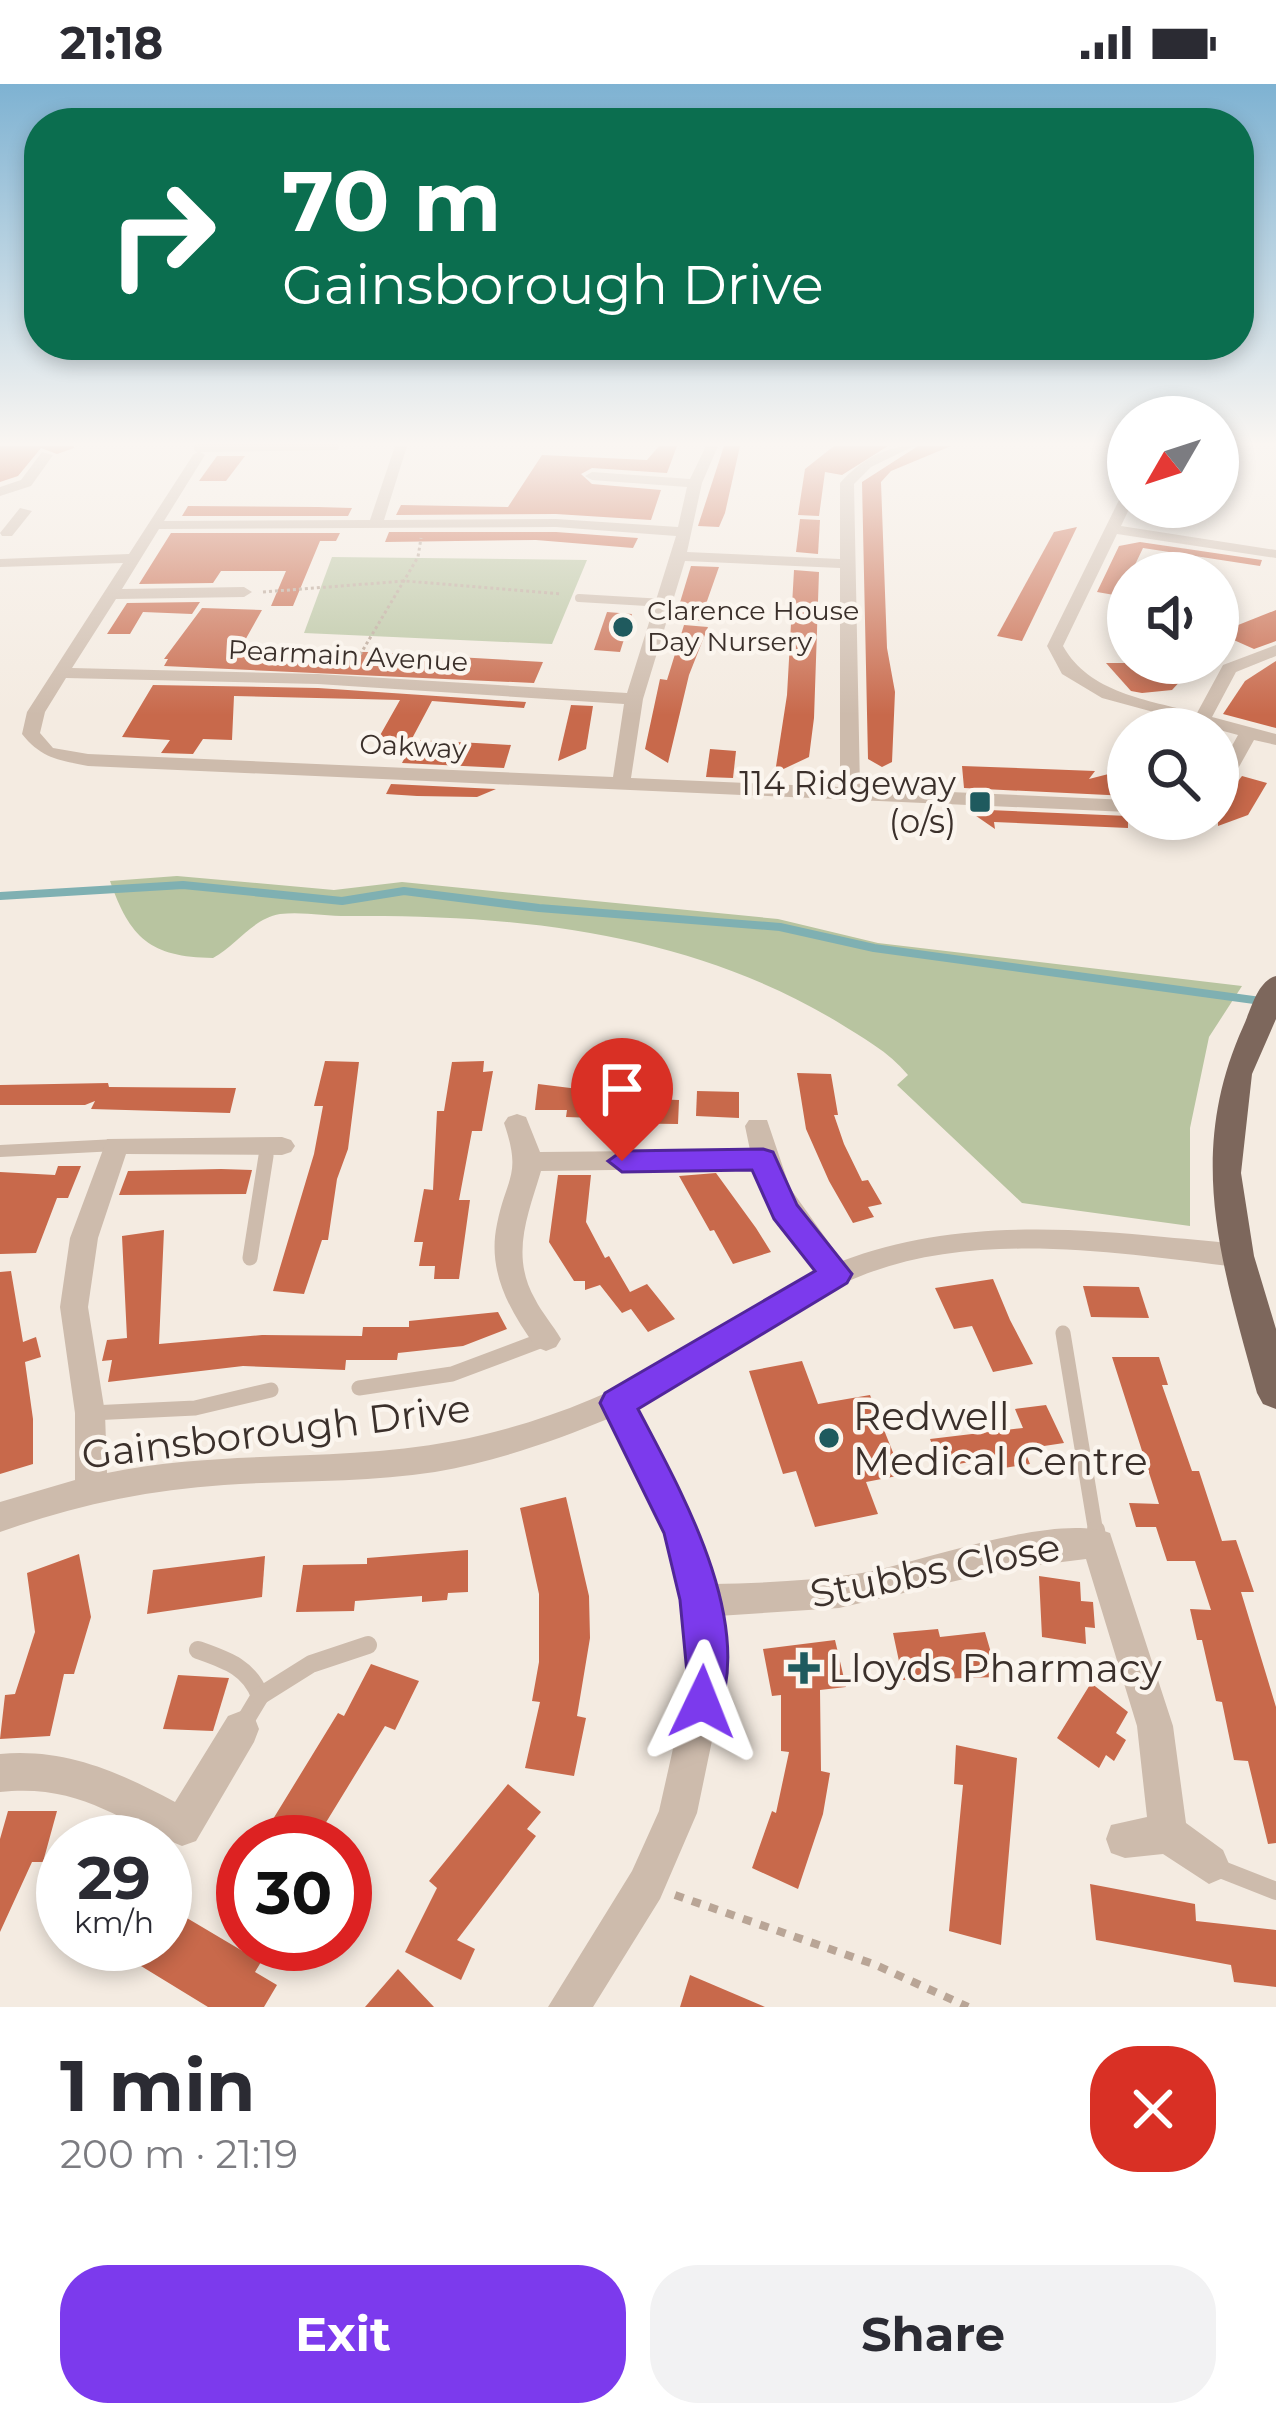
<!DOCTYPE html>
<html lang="en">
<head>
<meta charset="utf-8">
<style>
  :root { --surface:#fff; --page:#f2f2f3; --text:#2b2b33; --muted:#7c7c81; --accent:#7c3aed }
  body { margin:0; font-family:Montserrat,sans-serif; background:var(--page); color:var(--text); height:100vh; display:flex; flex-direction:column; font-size:45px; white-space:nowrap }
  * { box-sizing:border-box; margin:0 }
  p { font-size:39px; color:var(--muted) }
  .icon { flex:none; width:66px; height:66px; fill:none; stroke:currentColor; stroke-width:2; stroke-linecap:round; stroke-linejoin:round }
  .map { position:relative; height:1923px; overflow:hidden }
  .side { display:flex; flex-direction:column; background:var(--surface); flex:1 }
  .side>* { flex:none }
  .top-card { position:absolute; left:24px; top:24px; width:1230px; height:252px; border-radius:48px; box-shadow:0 6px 18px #0003; background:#0b6e4f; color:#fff; overflow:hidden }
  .needle { width:78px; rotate:231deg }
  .fabs { position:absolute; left:1107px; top:312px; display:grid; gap:24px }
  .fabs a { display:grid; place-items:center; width:132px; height:132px; border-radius:50%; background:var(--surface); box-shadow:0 6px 18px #0003; font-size:60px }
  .speed { position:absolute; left:36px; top:1731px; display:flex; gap:24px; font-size:60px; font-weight:700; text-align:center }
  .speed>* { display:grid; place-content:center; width:156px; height:156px; border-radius:50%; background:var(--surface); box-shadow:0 6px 18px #0003; line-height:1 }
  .speed small { font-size:30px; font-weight:400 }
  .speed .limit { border:18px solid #d22; background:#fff; color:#111 }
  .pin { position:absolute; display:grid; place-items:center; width:102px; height:102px; color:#fff; margin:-123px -51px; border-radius:50% 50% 50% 0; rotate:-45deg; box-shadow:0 0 12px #0007 }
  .pin .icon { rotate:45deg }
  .me { position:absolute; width:132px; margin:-66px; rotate:2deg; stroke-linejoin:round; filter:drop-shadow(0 0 9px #0008) }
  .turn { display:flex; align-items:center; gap:42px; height:252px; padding:0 60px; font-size:54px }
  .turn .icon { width:156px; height:156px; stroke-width:2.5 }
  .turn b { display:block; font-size:84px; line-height:102px }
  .round { display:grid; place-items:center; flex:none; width:126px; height:126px; border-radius:48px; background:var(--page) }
  .summary { display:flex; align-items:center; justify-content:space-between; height:204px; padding:0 60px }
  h1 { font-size:72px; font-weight:700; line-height:90px }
  .action { display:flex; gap:24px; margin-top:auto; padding:24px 60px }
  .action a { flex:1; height:138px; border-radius:48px; background:var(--accent); color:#fff; font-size:48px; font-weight:700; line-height:138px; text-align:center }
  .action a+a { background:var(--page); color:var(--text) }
  .status { display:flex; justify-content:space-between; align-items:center; height:84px; padding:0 60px; background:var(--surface); direction:ltr }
  .status svg { height:33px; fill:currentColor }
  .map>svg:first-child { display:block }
  .green { fill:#b8c4a0 }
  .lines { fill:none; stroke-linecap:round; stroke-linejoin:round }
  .stream { stroke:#7fb0b2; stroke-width:8 }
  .building { fill:#c8694b }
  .path-far1 { stroke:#b9a596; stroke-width:3; stroke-dasharray:3 3; stroke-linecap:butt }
  .path { stroke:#b9a596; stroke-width:8; stroke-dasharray:9 9; stroke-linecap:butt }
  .service-far3 { stroke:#cdbbac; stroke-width:8 }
  .service-far2 { stroke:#cdbbac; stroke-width:12 }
  .service-far1 { stroke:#cdbbac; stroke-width:15 }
  .service { stroke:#cdbbac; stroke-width:18 }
  .minor { fill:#cdbbac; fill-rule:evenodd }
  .primary { fill:#7d675c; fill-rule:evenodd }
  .route { fill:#7c3aed; stroke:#51269a; stroke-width:3 }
  .poi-dot { fill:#1f5a5e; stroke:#fbf5ee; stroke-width:4.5 }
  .labels { text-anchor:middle; stroke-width:9; stroke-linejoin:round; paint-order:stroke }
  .far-poi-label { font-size:27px; fill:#3b302b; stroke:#fbf5ee; text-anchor:start }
  .far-street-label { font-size:27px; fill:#3b302b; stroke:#fbf5ee }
  .poi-label { font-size:33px; fill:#3b302b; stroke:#fbf5ee; text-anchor:end }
  .near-poi-label { font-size:39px; fill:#3b302b; stroke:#fbf5ee; text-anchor:start }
  .near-street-label { font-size:39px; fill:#3b302b; stroke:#fbf5ee }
</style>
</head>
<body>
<div class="status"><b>21:18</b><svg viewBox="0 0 49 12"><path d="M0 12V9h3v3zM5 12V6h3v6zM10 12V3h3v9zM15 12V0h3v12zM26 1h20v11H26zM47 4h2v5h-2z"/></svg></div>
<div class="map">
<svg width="1276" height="1923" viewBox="0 0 1276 1923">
  <rect width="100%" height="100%" fill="#f4ebe1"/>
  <!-- green -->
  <g class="green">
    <polygon points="332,473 587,476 552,560 304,549"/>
    <path d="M 177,792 L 334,806 L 402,798 L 778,835 L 878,859 L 1242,902 L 1209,953 L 1190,1044 L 1190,1142 L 1022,1119 L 897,1001 L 908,991 C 888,967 863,954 836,937 C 688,849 522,831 353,832 C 330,833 303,827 280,830 C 252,835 237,861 213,874 C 150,873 130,854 110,797 Z"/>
  </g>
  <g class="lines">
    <!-- stream -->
    <polyline class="stream" points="0,812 183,801 342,817 404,807 539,824 780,843 874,864 1276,919"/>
  </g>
  <!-- building -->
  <g class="building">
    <polygon points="0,362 74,362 74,364 57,370 41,364 18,392 0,398"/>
    <polygon points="659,362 677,362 667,389 592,384 581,390 592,400 661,406 651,436 556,430 396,431 401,421 508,423 542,371 647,376"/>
    <polygon points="724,362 740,362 725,429 719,443 698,442"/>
    <polygon points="834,362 888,362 842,391 825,388 819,432 798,431 805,385"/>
    <polygon points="918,362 951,362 891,387 881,398 887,564 895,608 892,678 882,683 868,675 862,398"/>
    <polygon points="217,372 245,372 226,397 199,397"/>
    <polygon points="188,422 318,423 352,424 348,432 182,432"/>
    <polygon points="800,435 820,436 818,470 796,468"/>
    <polygon points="1077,443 1022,557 997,552 1054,448"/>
    <polygon points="389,448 556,448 638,454 633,464 536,456 385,458"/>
    <polygon points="171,449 340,449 336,457 320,457 293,522 271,522 286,487 221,487 213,499 139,500"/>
    <polygon points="1140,458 1262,476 1260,482 1143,464 1120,512 1097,508 1119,462"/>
    <polygon points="691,482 719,483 700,537 675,535"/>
    <polygon points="794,486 819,488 814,634 809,673 775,689 787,611"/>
    <polygon points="200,518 192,530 143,528 130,550 107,550 127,519"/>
    <polygon points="202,524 262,526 239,567 368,568 543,578 534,599 164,582 168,575 164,575"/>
    <polygon points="1276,526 1276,557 1254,565 1218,549"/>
    <polygon points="607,528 632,530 620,568 594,566"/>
    <polygon points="684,541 708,543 689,591 668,679 645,665 660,595 667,596"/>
    <polygon points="1276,577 1276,644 1223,630 1245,597"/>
    <polygon points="1106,579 1197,579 1172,606 1142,609 1131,607"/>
    <polygon points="153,601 318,604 526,618 524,624 432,617 407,664 374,662 400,616 234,612 232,656 203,655 193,670 161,669 170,656 122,653"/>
    <polygon points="571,621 593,622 586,665 558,677"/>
    <polygon points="414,656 476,659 511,661 504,684 402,679"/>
    <polygon points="710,665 736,667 733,694 706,693"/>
    <polygon points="962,682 1095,687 1089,695 1128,685 1128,712 964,704"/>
    <polygon points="1242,692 1267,699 1248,731 1218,742 1218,723"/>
    <polygon points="391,700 496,705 477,713 417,712 386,710"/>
    <polygon points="966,725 1128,732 1128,744 994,738 995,745"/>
    <polygon points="325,977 359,978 348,1065 337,1095 328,1156 322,1156 304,1210 273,1207 314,1070 323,1022 314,1022"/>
    <polygon points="484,977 483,988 493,987 482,1047 472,1047 459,1116 470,1116 459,1195 434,1195 435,1182 419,1182 423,1158 414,1158 424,1105 433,1106 437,1027 444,1027 452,978"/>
    <polygon points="797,989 831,990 838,1031 834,1031 844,1060 862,1097 868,1096 882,1120 868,1123 874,1133 853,1139 829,1097 806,1045"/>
    <polygon points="108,999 109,1003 236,1004 230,1029 91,1025 95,1017 85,1021 0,1021 0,1001"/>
    <polygon points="538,1000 619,1010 619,1014 679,1016 678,1040 595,1039 595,1034 566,1033 567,1026 535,1026"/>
    <polygon points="697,1007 739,1008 739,1034 696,1032"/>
    <polygon points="58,1082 81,1082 68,1114 57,1114 36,1169 0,1170 0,1088 55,1091"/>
    <polygon points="221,1085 252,1086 246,1110 119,1111 128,1087"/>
    <polygon points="716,1089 756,1144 771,1168 733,1180 714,1146 710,1147 679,1092"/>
    <polygon points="558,1091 591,1091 586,1138 605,1174 609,1172 630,1208 647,1200 675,1235 648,1248 631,1225 622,1229 600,1201 585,1206 585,1197 574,1197 549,1158"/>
    <polygon points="164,1146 159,1260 262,1251 362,1252 363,1243 409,1243 409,1237 498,1228 507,1245 463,1262 398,1269 397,1276 346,1276 345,1286 243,1282 108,1298 112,1276 102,1277 107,1256 127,1254 122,1152"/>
    <polygon points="11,1187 23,1258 36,1253 41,1273 25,1278 33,1335 33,1380 0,1390 0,1188"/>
    <polygon points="993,1195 1010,1236 1033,1280 993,1288 972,1242 954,1245 935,1204"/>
    <polygon points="1083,1202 1139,1203 1149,1234 1091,1233"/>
    <polygon points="1112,1273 1159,1273 1168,1301 1162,1301 1192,1387 1199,1387 1222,1457 1236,1456 1254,1508 1241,1508 1276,1623 1276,1759 1268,1760 1248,1677 1234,1676 1222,1618 1216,1617 1202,1556 1197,1556 1190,1525 1211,1526 1195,1477 1167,1477 1156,1443 1136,1443 1129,1419 1159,1420"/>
    <polygon points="802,1277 818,1320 870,1311 902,1391 866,1398 878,1430 815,1443 796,1387 783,1390 749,1287"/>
    <polygon points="1046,1321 1064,1359 1024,1365 1030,1380 991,1386 987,1375 941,1383 930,1355 1023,1344 1015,1325"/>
    <polygon points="566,1413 589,1512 590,1554 577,1632 586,1634 574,1692 525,1684 540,1618 532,1617 539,1578 539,1510 520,1424"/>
    <polygon points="468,1466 468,1508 448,1509 447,1516 422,1518 422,1512 355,1517 354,1527 296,1528 303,1481 367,1480 367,1474"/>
    <polygon points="79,1470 91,1533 74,1590 64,1590 50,1652 0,1655 5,1611 15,1610 35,1548 27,1489"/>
    <polygon points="265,1472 262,1513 147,1530 153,1486"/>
    <polygon points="1039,1492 1080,1498 1081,1517 1093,1518 1095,1544 1085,1543 1086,1560 1042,1553"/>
    <polygon points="938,1545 940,1553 985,1548 998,1593 903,1596 893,1549"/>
    <polygon points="835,1556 846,1603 820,1606 821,1687 830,1689 823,1730 798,1805 752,1784 772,1727 776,1729 789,1668 781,1667 781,1611 772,1612 763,1565"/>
    <polygon points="371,1580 419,1597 395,1646 385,1642 314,1758 259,1758 338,1629 344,1632"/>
    <polygon points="178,1591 229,1594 213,1647 163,1645"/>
    <polygon points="1091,1599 1128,1628 1116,1649 1126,1656 1114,1677 1106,1671 1099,1684 1057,1654"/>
    <polygon points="956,1661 1017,1674 1001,1861 949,1847 963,1701 954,1700"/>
    <polygon points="508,1700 541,1728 527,1745 536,1752 457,1856 475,1865 461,1896 405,1868 437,1804 429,1797"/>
    <polygon points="8,1727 57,1727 43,1778 32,1778 0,1848 0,1755"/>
    <polygon points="1090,1800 1195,1820 1196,1837 1276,1846 1276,1903 1234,1898 1231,1881 1096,1856"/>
    <polygon points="165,1821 261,1878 255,1888 277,1901 264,1923 208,1923 105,1860 165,1860"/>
    <polygon points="398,1885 434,1923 365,1923"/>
    <polygon points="690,1891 765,1923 680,1923"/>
  </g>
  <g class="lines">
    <!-- path-far1 -->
    <g class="path-far1">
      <polyline points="263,508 405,497 562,510"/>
      <polyline points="354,581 418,473 421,454"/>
    </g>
    <!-- path -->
    <polyline class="path" points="675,1811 876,1881 968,1923"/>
    <!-- service-far3 -->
    <g class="service-far3">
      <polyline points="198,364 335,362"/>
      <polyline points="579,514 664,519"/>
    </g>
    <!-- service-far2 -->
    <g class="service-far2">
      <polyline points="0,1067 116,1061"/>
      <polyline points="265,1075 267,1063"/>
    </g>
    <!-- service-far1 -->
    <g class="service-far1">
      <polyline points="250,1174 266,1072"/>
      <polyline points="1063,1249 1096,1449"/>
      <polyline points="359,1304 452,1290 545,1255"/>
      <polyline points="91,1329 195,1324 271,1306"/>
    </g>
    <!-- service -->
    <g class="service">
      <polyline points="1096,1446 1098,1459"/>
      <path d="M 198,1566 C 226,1576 249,1583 260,1612 L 242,1642"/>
      <polyline points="260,1612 311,1580 368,1561"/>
      <polyline points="1210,1781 1276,1807"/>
    </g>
    <!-- minor -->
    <g class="minor">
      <path d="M 395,362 L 407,362 L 384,436 L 556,435 L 678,443 L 687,403 L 592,396 L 585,392 L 592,388 L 690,395 L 706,362 L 718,362 L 702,399 L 687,468 L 840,475 L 840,399 C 860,377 884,362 914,362 L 871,383 L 854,400 L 860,704 L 1128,716 L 1128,728 L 88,682 C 58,676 41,674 22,650 L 27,628 L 123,479 L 0,483 L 0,475 L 129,470 L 193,371 L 199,367 L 205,371 L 164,437 L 370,436 ZM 556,443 L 676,452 L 627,609 L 318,590 L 72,584 L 116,515 L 244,513 L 252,508 L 244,503 L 122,505 L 159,445 ZM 685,477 L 840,484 L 840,703 L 631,694 L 643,615 ZM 66,594 L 318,600 L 624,620 L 613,693 L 88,670 L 53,664 L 40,649 L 45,628 Z"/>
      <polygon points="42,368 53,371 31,402 0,412 0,403 21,396"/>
      <path d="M 1128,408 L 1130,423 L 1121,442 L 1276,466 L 1276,474 L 1117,450 L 1063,562 C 1089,609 1148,616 1197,629 L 1223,581 L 1276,561 L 1276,572 L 1236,588 L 1212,633 L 1276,650 L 1276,661 L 1254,656 L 1225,708 L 1218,710 L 1218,687 L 1238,651 L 1102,614 L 1062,590 L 1047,562 L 1121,412 Z"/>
      <polygon points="20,424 32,427 12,452 2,452 0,449"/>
      <path d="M 517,1030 L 526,1033 L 540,1068 L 750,1066 L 745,1042 L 749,1036 L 767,1036 L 790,1104 L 842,1177 C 945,1138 1056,1142 1164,1153 C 1191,1156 1221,1156 1247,1164 L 1251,1172 L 1247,1180 L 1237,1183 C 1110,1168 960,1143 840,1201 C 769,1236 707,1288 636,1323 L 699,1448 L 712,1500 C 762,1499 812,1497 862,1489 C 923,1478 1054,1428 1110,1449 L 1173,1642 L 1186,1739 L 1223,1766 L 1229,1780 L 1223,1794 L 1209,1800 L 1163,1770 L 1125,1774 L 1111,1769 L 1106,1755 L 1111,1741 L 1147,1733 L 1137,1642 L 1086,1475 L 1007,1485 L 839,1524 L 718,1532 L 726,1589 L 697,1729 L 660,1815 L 593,1923 L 548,1923 L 632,1787 L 659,1727 L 690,1589 L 682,1516 L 666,1449 L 610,1334 C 554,1357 495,1378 435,1388 C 365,1399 294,1396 224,1401 C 147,1406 73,1422 0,1448 L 0,1418 L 75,1396 L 75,1329 L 60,1223 L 70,1154 L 107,1055 L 282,1053 L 291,1056 L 295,1062 L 291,1068 L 282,1071 L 126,1070 L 98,1154 L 88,1223 L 105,1329 L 107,1389 C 222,1365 339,1379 454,1357 C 528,1343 602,1315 668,1278 C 719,1249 766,1214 818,1187 L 776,1129 L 755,1084 L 541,1087 C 528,1131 510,1171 535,1215 C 542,1229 553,1241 561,1255 L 556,1263 L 546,1267 L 536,1263 C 509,1226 487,1187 497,1140 C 507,1091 522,1092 504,1039 L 508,1033 Z"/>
      <path d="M 241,1627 L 254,1632 L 259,1645 L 254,1658 L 196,1757 L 182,1762 C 114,1734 79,1700 0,1708 L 0,1670 C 65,1664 119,1688 175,1718 L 228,1632 Z"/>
    </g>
    <!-- primary -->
    <path class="primary" d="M 1276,892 L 1276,935 L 1252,990 L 1241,1089 L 1254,1172 L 1276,1245 L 1276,1325 L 1263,1320 L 1257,1309 C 1222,1180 1185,1072 1243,943 C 1251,926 1257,897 1276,892 Z"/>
  </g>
  <!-- sky -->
  <linearGradient id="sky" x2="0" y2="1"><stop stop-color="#7eb2d2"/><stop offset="0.57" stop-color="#faf6f2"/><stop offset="1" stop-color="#faf6f2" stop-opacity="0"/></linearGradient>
  <rect width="1276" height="631" fill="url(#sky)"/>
  <!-- route -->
  <path class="route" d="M 763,1065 L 773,1068 L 797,1121 L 852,1190 L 847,1199 L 638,1325 C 681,1407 756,1538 717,1632 L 702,1638 L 687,1632 L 681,1618 L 687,1589 L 680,1516 L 664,1449 L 600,1319 L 605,1309 L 815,1187 L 774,1135 L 752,1086 L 622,1088 L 608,1077 L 622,1067 Z"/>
  <!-- markers -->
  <g class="poi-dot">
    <circle cx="623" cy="543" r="12"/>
    <rect x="968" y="706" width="24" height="24" rx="6"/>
    <circle cx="829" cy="1354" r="12"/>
    <path d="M798 1566h12v12h12v12h-12v12h-12v-12h-12v-12h12z"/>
  </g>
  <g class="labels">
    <!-- far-poi labels -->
    <g class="far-poi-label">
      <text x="647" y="536">Clarence House<tspan x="647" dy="31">Day Nursery</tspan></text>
    </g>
    <!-- far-street labels -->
    <g class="far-street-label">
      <text transform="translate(348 572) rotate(3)" y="9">Pearmain Avenue</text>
      <text transform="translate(413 663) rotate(3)" y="9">Oakway</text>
    </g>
    <!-- poi labels -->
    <g class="poi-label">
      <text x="956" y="711">114 Ridgeway<tspan x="956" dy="38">(o/s)</tspan></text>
    </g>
    <!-- near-poi labels -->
    <g class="near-poi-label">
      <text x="853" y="1346">Redwell<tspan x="853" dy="45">Medical Centre</tspan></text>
      <text x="828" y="1598">Lloyds Pharmacy</text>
    </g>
    <!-- near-street labels -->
    <g class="near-street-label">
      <text transform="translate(276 1347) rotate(-7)" y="14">Gainsborough Drive</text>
      <text transform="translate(935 1486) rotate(-11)" y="14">Stubbs Close</text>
    </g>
  </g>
</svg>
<div class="fabs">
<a><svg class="needle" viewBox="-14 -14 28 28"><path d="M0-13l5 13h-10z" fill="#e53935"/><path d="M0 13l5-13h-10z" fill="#7c7c81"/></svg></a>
<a><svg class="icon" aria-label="sound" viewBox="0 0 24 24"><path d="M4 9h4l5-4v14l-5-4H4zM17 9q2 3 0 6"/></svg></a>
<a><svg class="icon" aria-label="search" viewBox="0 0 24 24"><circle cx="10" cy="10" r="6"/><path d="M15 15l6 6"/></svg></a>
</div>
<div class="speed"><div>29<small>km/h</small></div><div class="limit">30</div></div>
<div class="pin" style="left:622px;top:1077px;background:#d93025"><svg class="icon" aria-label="arrive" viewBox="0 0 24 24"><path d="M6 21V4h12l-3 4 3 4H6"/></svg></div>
<svg class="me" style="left:702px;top:1618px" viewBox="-20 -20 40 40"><path d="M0-17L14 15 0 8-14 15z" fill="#7c3aed" stroke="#fff" stroke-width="4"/></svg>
<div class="top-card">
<div class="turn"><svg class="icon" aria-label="right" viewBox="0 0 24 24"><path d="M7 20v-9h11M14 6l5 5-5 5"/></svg><div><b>70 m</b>Gainsborough Drive</div></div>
</div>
</div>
<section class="side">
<div class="summary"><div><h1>1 min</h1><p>200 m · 21:19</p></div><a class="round" style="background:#d93025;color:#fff"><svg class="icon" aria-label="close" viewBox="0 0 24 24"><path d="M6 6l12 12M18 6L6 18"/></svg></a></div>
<div class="action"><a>Exit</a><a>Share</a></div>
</section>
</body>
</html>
